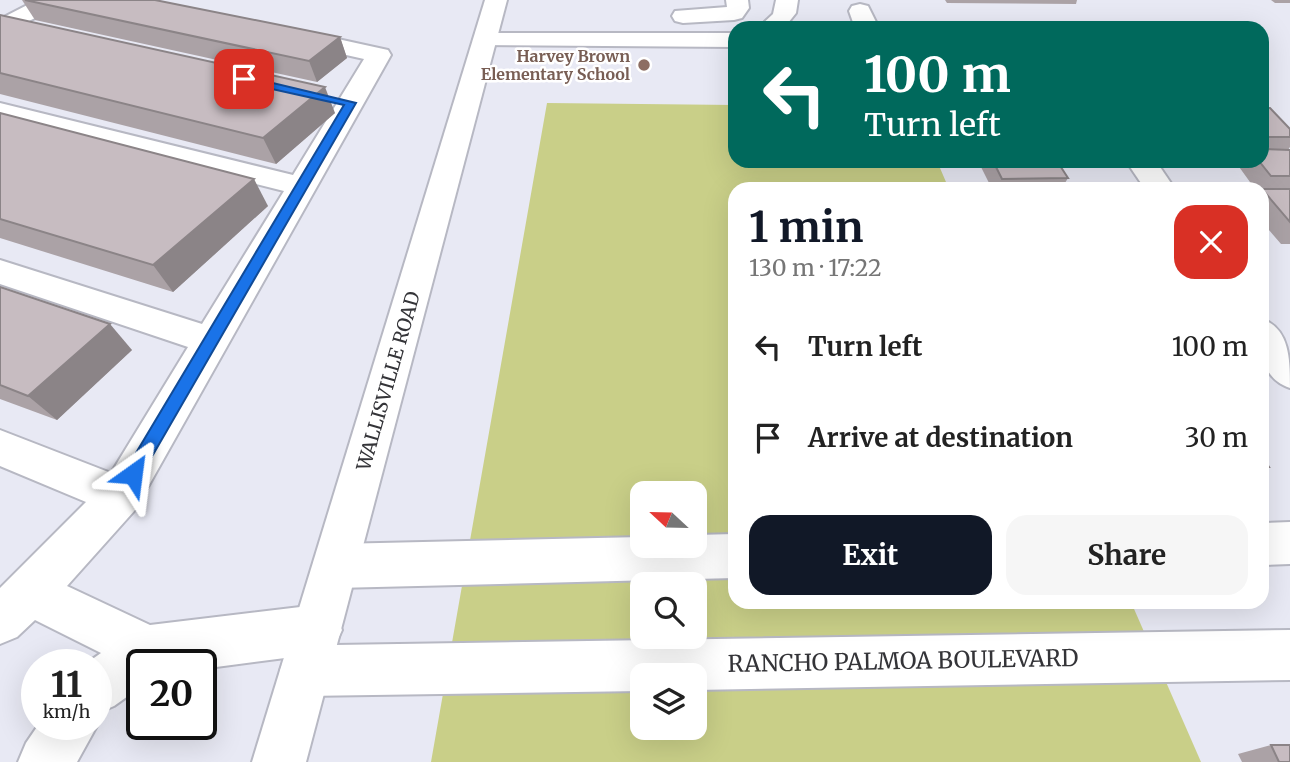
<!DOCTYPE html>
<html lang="en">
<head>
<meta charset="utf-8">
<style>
  :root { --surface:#fff; --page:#f6f6f6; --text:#222; --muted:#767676; --accent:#111827 }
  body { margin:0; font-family:Merriweather,serif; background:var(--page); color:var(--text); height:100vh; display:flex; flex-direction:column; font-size:26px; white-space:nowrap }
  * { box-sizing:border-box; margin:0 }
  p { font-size:23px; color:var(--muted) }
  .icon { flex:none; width:38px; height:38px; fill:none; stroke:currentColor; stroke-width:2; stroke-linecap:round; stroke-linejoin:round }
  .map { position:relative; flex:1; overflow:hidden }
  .panel { position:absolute; left:728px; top:182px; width:541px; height:427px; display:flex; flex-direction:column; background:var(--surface); border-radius:21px; box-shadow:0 7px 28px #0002 }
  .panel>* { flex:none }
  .top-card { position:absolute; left:728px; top:21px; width:541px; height:147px; border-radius:21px; box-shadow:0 7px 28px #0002; background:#00695c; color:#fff; overflow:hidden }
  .needle { width:46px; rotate:292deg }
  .buttons { position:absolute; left:630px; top:481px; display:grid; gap:14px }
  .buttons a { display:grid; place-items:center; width:77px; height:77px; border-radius:14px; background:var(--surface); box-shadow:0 7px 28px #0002; font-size:35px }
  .speed { position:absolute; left:21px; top:649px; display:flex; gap:14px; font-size:35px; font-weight:700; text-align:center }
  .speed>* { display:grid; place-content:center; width:91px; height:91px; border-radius:50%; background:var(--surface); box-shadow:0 7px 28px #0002; line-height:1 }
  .speed small { font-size:18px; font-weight:400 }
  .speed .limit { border:4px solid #111; border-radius:10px; background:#fff; color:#111 }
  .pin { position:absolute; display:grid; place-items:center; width:60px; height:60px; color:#fff; margin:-30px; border-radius:14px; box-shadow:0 4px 10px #0006 }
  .me { position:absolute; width:77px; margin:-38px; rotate:31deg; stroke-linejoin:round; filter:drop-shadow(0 0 5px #0008) }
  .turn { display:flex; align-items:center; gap:24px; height:147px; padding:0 21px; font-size:32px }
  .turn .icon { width:91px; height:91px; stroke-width:2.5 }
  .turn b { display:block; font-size:49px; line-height:60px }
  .round { display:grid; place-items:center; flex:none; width:74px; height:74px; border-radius:21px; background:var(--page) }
  .head { display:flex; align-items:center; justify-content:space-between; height:119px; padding:0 21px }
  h1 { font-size:42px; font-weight:700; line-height:52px; color:var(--accent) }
  .cta { display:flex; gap:14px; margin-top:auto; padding:14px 21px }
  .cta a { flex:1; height:80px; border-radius:21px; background:var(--accent); color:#fff; font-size:28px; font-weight:700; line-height:80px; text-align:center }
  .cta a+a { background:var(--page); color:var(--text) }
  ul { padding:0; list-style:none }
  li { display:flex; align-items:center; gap:21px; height:91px; padding:0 21px }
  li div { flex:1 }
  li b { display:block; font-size:26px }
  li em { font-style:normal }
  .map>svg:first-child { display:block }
  .green { fill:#c9cf88; fill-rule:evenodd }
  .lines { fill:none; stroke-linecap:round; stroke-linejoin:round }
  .minor-casing { stroke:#b7b8c3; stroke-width:4 }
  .major-casing { stroke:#b7b8c3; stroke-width:4 }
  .minor { fill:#fff; fill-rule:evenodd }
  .major { fill:#fff; fill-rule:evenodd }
  .wall { fill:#aba2a6 }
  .shaded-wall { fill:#8b8487 }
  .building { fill:#c7bcc1; stroke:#8b8487; stroke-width:2 }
  .route { fill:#1a73e8; stroke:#114b97; stroke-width:2 }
  .education-dot { fill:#8d6e63; stroke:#fff; stroke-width:2.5 }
  .labels { text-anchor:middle; stroke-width:5; stroke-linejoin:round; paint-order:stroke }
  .far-education-label { font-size:16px; font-weight:bold; fill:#785e54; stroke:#fff; text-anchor:end }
  .street-label { font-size:19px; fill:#343438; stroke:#fff }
  .near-street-label { font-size:23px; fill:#343438; stroke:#fff }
</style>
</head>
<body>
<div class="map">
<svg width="1290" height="762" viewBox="0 0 1290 762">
  <rect width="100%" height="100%" fill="#e8e9f4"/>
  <!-- green -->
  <path class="green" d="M 547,103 L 735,105 L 735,161 L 937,161 L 949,189 L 735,189 L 735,602 L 1131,602 L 1201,762 L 431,762 ZM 642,494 L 695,494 L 695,546 L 642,546 ZM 642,584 L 695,584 L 695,637 L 642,637 ZM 642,676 L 695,676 L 695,728 L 642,728 Z"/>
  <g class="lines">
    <defs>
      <g id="minor">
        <polygon points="37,0 65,0 62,5 0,35 0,19"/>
        <polygon points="726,0 748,0 749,8 742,18 734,20 683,23 675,21 672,16 675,11 727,7"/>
        <polygon points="776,0 798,0 796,13 784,28 758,28 773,14"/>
        <polygon points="860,4 868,6 879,28 855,28 849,11 852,6"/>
        <polygon points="292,29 388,50 391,55 135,510 67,586 150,625 317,605 334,613 342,630 335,645 1290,630 1290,680 695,690 695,676 642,676 642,691 305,696 287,689 280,671 285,658 201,669 201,665 142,665 142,686 114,706 96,714 96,665 84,665 101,653 35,620 17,637 0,644 0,588 86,502 0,466 0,430 111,473 188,347 0,284 0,260 202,324 284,191 0,119 0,103 293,175 364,59 284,41 280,36 284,31"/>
        <polygon points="485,33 735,33 735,47 477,45 473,40 477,35"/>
        <polygon points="1126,161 1156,161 1175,189 1145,189"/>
        <path d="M 1262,319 C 1290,329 1290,360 1290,388 C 1259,378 1261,347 1262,319 Z"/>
        <polygon points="1290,522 1290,564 1262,565 1262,523"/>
        <polygon points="735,534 735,578 336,588 320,582 313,566 320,550 336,544 642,537 642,546 695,546 695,535"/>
        <polygon points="96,721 98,724 77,762 18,762 26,743 39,724 96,724"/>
      </g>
      <polygon id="major" points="485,0 507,0 306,762 252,762"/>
    </defs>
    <!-- minor casing -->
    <use href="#minor" class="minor-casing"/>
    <!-- major casing -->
    <use href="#major" class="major-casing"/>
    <!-- minor -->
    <use href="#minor" class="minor"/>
    <!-- major -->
    <use href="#major" class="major"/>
  </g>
  <!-- wall -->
  <g class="wall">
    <polygon points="22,0 155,0 340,37 347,58 317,82 35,20"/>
    <polygon points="945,0 1077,0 1076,4 947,3"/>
    <polygon points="1271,0 1290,0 1290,3 1275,3"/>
    <polygon points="0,15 335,113 276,164 0,94"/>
    <polygon points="1262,108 1290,129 1290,147 1288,150 1290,150 1290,244 1281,244 1262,222 1262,189 1255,189 1237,164 1239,161 1262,161"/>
    <polygon points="0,113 268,206 173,292 0,238"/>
    <polygon points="980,161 1057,161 1068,178 1062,188 1092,189 992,189 979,163"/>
    <polygon points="0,287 132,350 57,420 0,399"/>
    <polygon points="1271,745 1290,762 1242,762 1238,754"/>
  </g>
  <!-- shaded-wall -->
  <g class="shaded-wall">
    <polygon points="340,37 347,58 317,82 309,61"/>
    <polygon points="325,87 335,113 276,164 263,138"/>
    <polygon points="254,179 268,206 173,292 153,265"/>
    <polygon points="110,324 132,350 57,420 28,396"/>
  </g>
  <!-- building -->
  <g class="building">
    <polygon points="25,0 155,0 340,37 309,61"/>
    <polygon points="0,15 325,87 263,138 0,73"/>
    <polygon points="1262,108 1270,108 1290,129 1290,137 1262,137"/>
    <polygon points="0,113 254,179 153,265 0,219"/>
    <polygon points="1262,149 1290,150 1290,176 1271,176 1259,161 1262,161"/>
    <polygon points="993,161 1057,161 1068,178 1002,179"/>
    <polygon points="1090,187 1092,189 993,188"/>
    <polygon points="1261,189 1290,189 1290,222 1262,189"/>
    <polygon points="0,287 110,324 28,396 0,385"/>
    <polygon points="1262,456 1269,467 1262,467"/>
    <polygon points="1271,745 1290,745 1290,762 1279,762"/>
  </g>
  <!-- route -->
  <polygon class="route" points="244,76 356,103 139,479 133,481 127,479 124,474 127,468 344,105 240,82 239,79"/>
  <!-- markers -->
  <circle class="education-dot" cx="644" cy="65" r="7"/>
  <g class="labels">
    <!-- far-education labels -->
    <g class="far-education-label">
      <text x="630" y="62">Harvey Brown<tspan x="630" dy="18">Elementary School</tspan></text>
    </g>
    <!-- street labels -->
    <g class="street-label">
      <text transform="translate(388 381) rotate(-74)" y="7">WALLISVILLE ROAD</text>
    </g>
    <!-- near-street labels -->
    <g class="near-street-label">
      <text transform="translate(903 661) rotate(-1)" y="8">RANCHO PALMOA BOULEVARD</text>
    </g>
  </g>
</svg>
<div class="buttons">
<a><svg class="needle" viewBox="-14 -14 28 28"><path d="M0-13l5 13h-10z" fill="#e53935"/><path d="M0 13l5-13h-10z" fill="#767676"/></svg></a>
<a><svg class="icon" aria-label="search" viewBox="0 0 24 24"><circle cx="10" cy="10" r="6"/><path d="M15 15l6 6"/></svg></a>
<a><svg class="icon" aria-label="layers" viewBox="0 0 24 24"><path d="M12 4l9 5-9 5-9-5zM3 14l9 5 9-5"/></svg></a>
</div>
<div class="speed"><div>11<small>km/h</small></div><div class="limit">20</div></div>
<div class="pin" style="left:244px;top:79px;background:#d93025"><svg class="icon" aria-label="arrive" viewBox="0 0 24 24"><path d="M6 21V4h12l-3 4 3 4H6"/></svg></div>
<svg class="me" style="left:133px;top:474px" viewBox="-20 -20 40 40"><path d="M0-17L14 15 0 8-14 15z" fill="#1a73e8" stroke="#fff" stroke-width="4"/></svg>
<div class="top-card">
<div class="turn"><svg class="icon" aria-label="left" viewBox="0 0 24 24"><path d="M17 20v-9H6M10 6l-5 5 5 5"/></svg><div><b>100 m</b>Turn left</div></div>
</div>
<section class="panel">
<div class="head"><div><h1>1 min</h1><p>130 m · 17:22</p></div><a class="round" style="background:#d93025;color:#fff"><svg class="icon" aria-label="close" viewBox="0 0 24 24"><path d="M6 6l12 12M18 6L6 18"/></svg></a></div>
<ul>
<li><svg class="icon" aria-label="left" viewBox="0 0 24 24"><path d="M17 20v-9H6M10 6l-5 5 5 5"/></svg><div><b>Turn left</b></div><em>100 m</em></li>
<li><svg class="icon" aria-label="arrive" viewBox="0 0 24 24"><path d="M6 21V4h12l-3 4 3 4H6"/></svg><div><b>Arrive at destination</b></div><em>30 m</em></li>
</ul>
<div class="cta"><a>Exit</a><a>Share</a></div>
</section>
</div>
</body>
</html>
